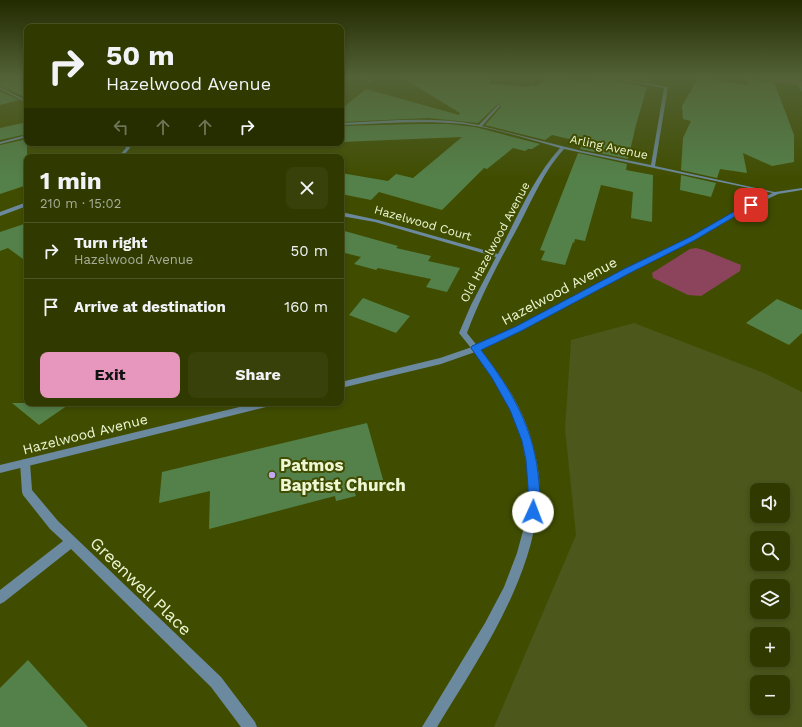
<!DOCTYPE html>
<html lang="en">
<head>
<meta charset="utf-8">
<style>
  :root { --surface:#303a00; --page:#38410a; --text:#f1f3f6; --muted:#a8ad99; --line:#4b5422; --accent:#e797bd }
  body { margin:0; font-family:"Work Sans",sans-serif; background:var(--page); color:var(--text); height:100vh; display:flex; flex-direction:column; font-size:15px; white-space:nowrap }
  * { box-sizing:border-box; margin:0 }
  p { font-size:13px; color:var(--muted) }
  .icon { flex:none; width:22px; height:22px; fill:none; stroke:currentColor; stroke-width:2; stroke-linecap:round; stroke-linejoin:round }
  .map { position:relative; flex:1; overflow:hidden }
  .sheet { position:absolute; left:24px; top:154px; width:320px; height:252px; display:flex; flex-direction:column; background:var(--surface); border-radius:8px; box-shadow:0 2px 6px #0003,0 0 0 1px var(--line) }
  .sheet>* { flex:none }
  .top-card { position:absolute; left:24px; top:24px; width:320px; height:122px; border-radius:8px; box-shadow:0 2px 6px #0003,0 0 0 1px var(--line); background:#303a00; color:var(--text); overflow:hidden }
  .tools { position:absolute; left:750px; top:483px; display:grid; gap:8px }
  .tools a { display:grid; place-items:center; width:40px; height:40px; border-radius:8px; background:var(--surface); box-shadow:0 2px 6px #0003,0 0 0 1px var(--line); font-size:20px }
  .pin { position:absolute; display:grid; place-items:center; width:34px; height:34px; color:#fff; margin:-17px; border-radius:8px; box-shadow:0 2px 6px #0006 }
  .me { position:absolute; width:44px; margin:-22px; rotate:2deg; stroke-linejoin:round; filter:drop-shadow(0 0 3px #0008) }
  .turn { display:flex; align-items:center; gap:14px; height:84px; padding:0 16px; font-size:18px }
  .turn .icon { width:52px; height:52px; stroke-width:2.5 }
  .turn b { display:block; font-size:28px; line-height:34px }
  .lanes { display:flex; align-items:center; height:38px; padding:0 16px; background:#0003; justify-content:center; gap:20px; direction:ltr }
  .lanes .off { opacity:.35 }
  .round { display:grid; place-items:center; flex:none; width:42px; height:42px; border-radius:8px; background:var(--page) }
  .head { display:flex; align-items:center; justify-content:space-between; height:68px; padding:0 16px }
  h1 { font-size:24px; font-weight:700; line-height:30px }
  .action { display:flex; gap:8px; margin-top:auto; padding:8px 16px }
  .action a { flex:1; height:46px; border-radius:8px; background:var(--accent); color:#111; font-size:16px; font-weight:700; line-height:46px; text-align:center }
  .action a+a { background:var(--page); color:var(--text) }
  ul { padding:0; list-style:none }
  li { display:flex; align-items:center; gap:12px; height:56px; padding:0 16px; border-top:1px solid var(--line) }
  li div { flex:1 }
  li b { display:block; font-size:15px }
  li em { font-style:normal }
  .map>svg:first-child { display:block }
  .built { fill:#4b571b; fill-rule:evenodd }
  .green { fill:#8b445c }
  .building { fill:#54814a }
  .lines { fill:none; stroke-linecap:round; stroke-linejoin:round }
  .minor { fill:#6b899f; fill-rule:evenodd }
  .tertiary { fill:#6b899f; fill-rule:evenodd }
  .route { fill:#1a73e8; stroke:#114b97 }
  .poi-dot { fill:#c2a8f2; stroke:#404d00; stroke-width:1.5 }
  .labels { text-anchor:middle; stroke-width:4; stroke-linejoin:round; paint-order:stroke }
  .far-street-label { font-size:12px; fill:#edf7d4; stroke:#404d00 }
  .street-label { font-size:14px; fill:#edf7d4; stroke:#404d00 }
  .near-poi-label { font-size:17px; font-weight:bold; fill:#edf7d4; stroke:#404d00; text-anchor:start }
  .near-street-label { font-size:17px; fill:#edf7d4; stroke:#404d00 }
</style>
</head>
<body>
<div class="map">
<svg width="802" height="727" viewBox="0 0 802 727">
  <rect width="100%" height="100%" fill="#404d00"/>
  <!-- built -->
  <path class="built" d="M 634,323 L 764,373 L 802,392 L 802,727 L 494,727 L 576,535 L 565,429 L 571,340 ZM 757,490 L 783,490 L 783,516 L 757,516 ZM 757,538 L 783,538 L 783,564 L 757,564 ZM 757,586 L 783,586 L 783,612 L 757,612 ZM 757,634 L 783,634 L 783,660 L 757,660 ZM 757,682 L 783,682 L 783,708 L 757,708 Z"/>
  <!-- green -->
  <g class="green">
    <polygon points="738,77 802,77 802,85"/>
    <polygon points="696,248 704,250 741,265 740,271 701,296 688,295 653,278 652,273 690,249"/>
  </g>
  <!-- building -->
  <g class="building">
    <polygon points="0,77 27,77 27,98 0,86"/>
    <polygon points="401,77 490,77 490,84 527,87 532,85 537,86 550,77 592,82 592,77 601,77 647,87 636,125 628,159 580,149 583,143 582,142 552,135 545,140 485,125 501,107 499,103 478,123 428,118 341,122 341,109 366,89 459,115 460,113"/>
    <polygon points="618,77 650,77 649,82"/>
    <polygon points="698,78 748,85 746,79 774,82 794,135 794,162 772,166 743,153 747,173 720,169 717,178 681,170 683,138 691,121 683,119 682,106"/>
    <polygon points="0,91 19,100 0,105"/>
    <polygon points="27,122 27,134 0,140 0,128"/>
    <polygon points="417,124 448,124 475,127 540,144 532,149 528,149 525,151 513,148 487,169 484,168 442,210 379,192 371,200 341,194 341,173 388,181 396,174 413,178 462,137 341,142 341,126"/>
    <polygon points="27,139 27,185 0,194 0,145"/>
    <polygon points="578,153 627,164 626,170 653,175 652,222 631,218 633,192 601,185 585,241 575,239 574,243 573,242 565,265 541,260 545,251 540,250"/>
    <polygon points="681,175 716,183 711,197 680,190"/>
    <polygon points="27,223 27,262 8,248 0,251 0,232"/>
    <polygon points="341,230 398,246 396,248 431,256 428,261 460,268 447,292 426,287 431,279 378,268 376,270 354,264 361,257 341,252"/>
    <polygon points="363,298 410,316 396,333 349,315"/>
    <polygon points="777,299 802,310 802,333 789,345 746,323"/>
    <polygon points="12,403 71,403 39,425"/>
    <polygon points="367,423 384,483 354,491 356,496 336,501 335,496 209,529 210,491 159,503 162,472"/>
    <polygon points="28,660 88,727 0,727 0,688"/>
  </g>
  <g class="lines">
    <!-- minor -->
    <g class="minor">
      <polygon points="355,77 360,77 373,81 371,82"/>
      <path d="M 602,77 L 609,77 L 668,87 L 655,166 L 779,193 L 777,194 L 564,149 C 544,171 533,198 519,225 C 500,260 481,295 467,333 C 493,365 521,400 532,442 C 535,453 538,466 539,477 C 540,484 538,492 538,499 C 534,579 478,660 437,727 L 422,727 L 485,623 L 504,587 L 517,553 L 527,516 L 529,478 L 522,441 L 519,430 L 509,408 L 493,378 L 479,358 L 459,333 L 471,305 L 496,257 L 375,222 L 341,216 L 341,212 L 378,220 L 498,254 C 517,218 533,178 560,148 C 528,139 495,128 463,124 C 422,120 381,124 341,125 L 341,123 C 387,121 434,116 479,125 L 499,104 L 500,106 L 482,126 L 582,151 L 651,165 L 664,88 Z"/>
      <polygon points="798,84 801,85 802,92"/>
      <polygon points="0,87 27,101 27,103 0,89"/>
      <polygon points="27,135 27,137 0,144 0,142"/>
      <polygon points="124,143 128,143 130,148 122,157 118,157 126,148"/>
      <polygon points="27,202 27,206 0,216 0,212"/>
      <polygon points="25,459 28,460 30,463 32,490 58,521 221,677 255,722 257,727 241,727 211,687 71,549 4,602 0,604 0,590 63,541 50,529 23,495 22,492 20,463 22,460"/>
    </g>
    <!-- tertiary -->
    <g class="tertiary">
      <polygon points="802,188 802,190 778,194 753,206 694,240 629,272 521,331 478,351 441,364 341,388 341,382 440,358 472,347 515,327 625,270 690,238 749,204 775,192"/>
      <polygon points="256,403 274,403 273,405 270,406 0,473 0,465"/>
    </g>
  </g>
  <!-- sky -->
  <linearGradient id="sky" x2="0" y2="1"><stop stop-color="#232a00"/><stop offset="0.43" stop-color="#536237"/><stop offset="1" stop-color="#536237" stop-opacity="0"/></linearGradient>
  <rect width="802" height="179" fill="url(#sky)"/>
  <!-- route -->
  <path class="route" d="M 749,203 L 754,205 L 695,240 L 630,273 L 521,331 L 481,350 C 512,391 535,429 539,483 C 540,494 542,505 537,516 L 533,518 L 529,516 L 527,512 L 529,501 L 526,460 L 522,441 L 510,410 L 492,378 L 471,348 L 472,346 L 515,327 L 624,269 L 690,237 Z"/>
  <!-- markers -->
  <circle class="poi-dot" cx="272" cy="475" r="4"/>
  <g class="labels">
    <!-- far-street labels -->
    <g class="far-street-label">
      <text transform="translate(609 147) rotate(12)" y="4">Arling Avenue</text>
      <text transform="translate(423 223) rotate(16)" y="4">Hazelwood Court</text>
      <text transform="translate(495 242) rotate(-62)" y="4">Old Hazelwood Avenue</text>
    </g>
    <!-- street labels -->
    <g class="street-label">
      <text transform="translate(559 291) rotate(-28)" y="5">Hazelwood Avenue</text>
      <text transform="translate(85 434) rotate(-14)" y="5">Hazelwood Avenue</text>
    </g>
    <!-- near-poi labels -->
    <g class="near-poi-label">
      <text x="280" y="471">Patmos<tspan x="280" dy="20">Baptist Church</tspan></text>
    </g>
    <!-- near-street labels -->
    <g class="near-street-label">
      <text transform="translate(141 586) rotate(44)" y="6">Greenwell Place</text>
    </g>
  </g>
</svg>
<div class="tools">
<a><svg class="icon" aria-label="sound" viewBox="0 0 24 24"><path d="M4 9h4l5-4v14l-5-4H4zM17 9q2 3 0 6"/></svg></a>
<a><svg class="icon" aria-label="search" viewBox="0 0 24 24"><circle cx="10" cy="10" r="6"/><path d="M15 15l6 6"/></svg></a>
<a><svg class="icon" aria-label="layers" viewBox="0 0 24 24"><path d="M12 4l9 5-9 5-9-5zM3 14l9 5 9-5"/></svg></a>
<a>+</a>
<a>−</a>
</div>
<div class="pin" style="left:751px;top:205px;background:#d93025"><svg class="icon" aria-label="arrive" viewBox="0 0 24 24"><path d="M6 21V4h12l-3 4 3 4H6"/></svg></div>
<svg class="me" style="left:533px;top:512px" viewBox="-20 -20 40 40"><circle r="19" fill="#fff"/><path d="M0-13L10 11 0 6-10 11z" fill="#1a73e8"/></svg>
<div class="top-card">
<div class="turn"><svg class="icon" aria-label="right" viewBox="0 0 24 24"><path d="M7 20v-9h11M14 6l5 5-5 5"/></svg><div><b>50 m</b>Hazelwood Avenue</div></div>
<div class="lanes"><svg class="icon off" aria-label="left" viewBox="0 0 24 24"><path d="M17 20v-9H6M10 6l-5 5 5 5"/></svg><svg class="icon off" aria-label="ahead" viewBox="0 0 24 24"><path d="M12 20V5M6 11l6-6 6 6"/></svg><svg class="icon off" aria-label="ahead" viewBox="0 0 24 24"><path d="M12 20V5M6 11l6-6 6 6"/></svg><svg class="icon" aria-label="right" viewBox="0 0 24 24"><path d="M7 20v-9h11M14 6l5 5-5 5"/></svg></div>
</div>
<section class="sheet">
<div class="head"><div><h1>1 min</h1><p>210 m · 15:02</p></div><a class="round"><svg class="icon" aria-label="close" viewBox="0 0 24 24"><path d="M6 6l12 12M18 6L6 18"/></svg></a></div>
<ul>
<li><svg class="icon" aria-label="right" viewBox="0 0 24 24"><path d="M7 20v-9h11M14 6l5 5-5 5"/></svg><div><b>Turn right</b><p>Hazelwood Avenue</p></div><em>50 m</em></li>
<li><svg class="icon" aria-label="arrive" viewBox="0 0 24 24"><path d="M6 21V4h12l-3 4 3 4H6"/></svg><div><b>Arrive at destination</b></div><em>160 m</em></li>
</ul>
<div class="action"><a>Exit</a><a>Share</a></div>
</section>
</div>
</body>
</html>
